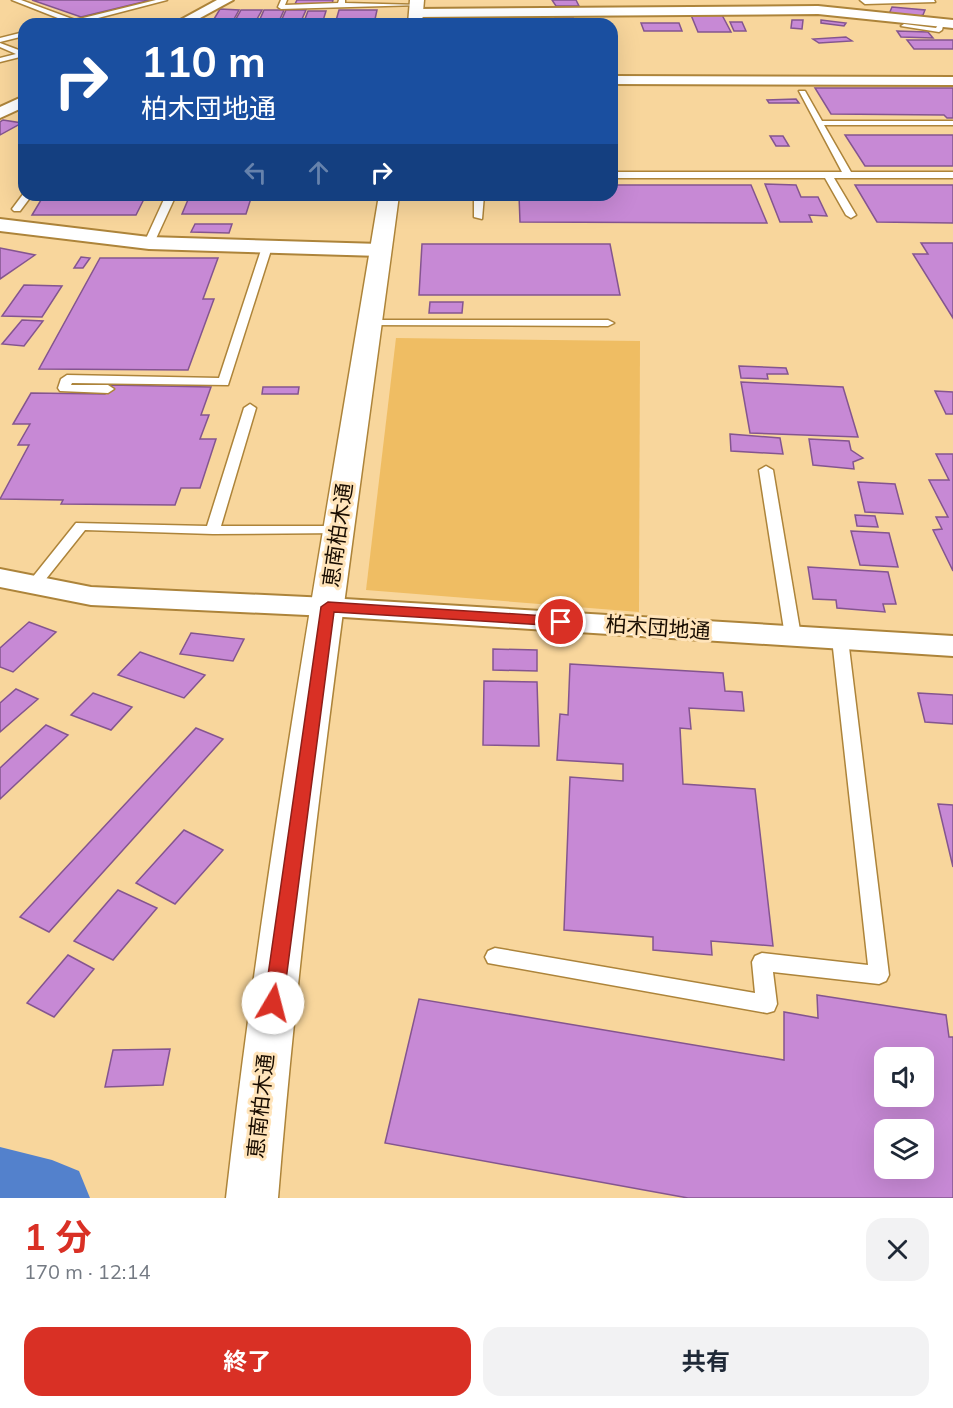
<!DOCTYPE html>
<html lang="ja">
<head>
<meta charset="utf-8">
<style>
  :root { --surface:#fff; --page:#f2f2f3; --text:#1f2937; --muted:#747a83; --accent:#d93025 }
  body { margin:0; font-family:Mulish,"Noto Sans JP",sans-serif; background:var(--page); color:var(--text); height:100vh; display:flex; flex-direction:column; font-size:22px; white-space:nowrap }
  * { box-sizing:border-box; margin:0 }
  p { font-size:20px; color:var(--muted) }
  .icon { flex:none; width:33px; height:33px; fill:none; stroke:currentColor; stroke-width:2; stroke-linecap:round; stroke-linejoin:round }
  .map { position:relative; height:1198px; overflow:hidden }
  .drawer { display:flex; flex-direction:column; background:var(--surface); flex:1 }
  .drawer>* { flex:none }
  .banner { position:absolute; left:18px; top:18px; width:600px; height:183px; border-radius:18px; box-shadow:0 6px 24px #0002; background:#1a4fa0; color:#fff; overflow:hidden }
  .fabs { position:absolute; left:874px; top:1047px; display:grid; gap:12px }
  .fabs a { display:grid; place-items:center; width:60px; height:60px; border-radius:12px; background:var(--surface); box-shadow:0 6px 24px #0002; font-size:30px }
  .pin { position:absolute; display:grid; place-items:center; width:51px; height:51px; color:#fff; margin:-26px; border:3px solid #fff; border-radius:50%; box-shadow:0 2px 6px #0007 }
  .me { position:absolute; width:66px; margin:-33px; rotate:8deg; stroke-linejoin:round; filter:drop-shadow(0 0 4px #0008) }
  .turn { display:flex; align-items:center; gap:21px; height:126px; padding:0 24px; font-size:27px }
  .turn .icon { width:78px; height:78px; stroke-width:2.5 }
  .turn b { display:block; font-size:42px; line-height:51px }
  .lanes { display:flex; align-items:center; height:57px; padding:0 24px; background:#0003; justify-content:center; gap:30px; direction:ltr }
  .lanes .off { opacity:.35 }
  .round { display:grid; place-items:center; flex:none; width:63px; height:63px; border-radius:18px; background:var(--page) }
  .headline { display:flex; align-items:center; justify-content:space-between; height:102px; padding:0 24px }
  h1 { font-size:36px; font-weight:700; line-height:45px; color:var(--accent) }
  .button { display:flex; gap:12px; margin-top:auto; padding:12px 24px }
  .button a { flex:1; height:69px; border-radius:18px; background:var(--accent); color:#fff; font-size:24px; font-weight:700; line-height:69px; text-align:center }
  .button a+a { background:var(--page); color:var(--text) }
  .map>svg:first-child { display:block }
  .green { fill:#efbd63 }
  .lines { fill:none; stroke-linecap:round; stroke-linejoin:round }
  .river { fill:#5381cc; fill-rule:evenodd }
  .building { fill:#c789d5; stroke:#84558f; stroke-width:1.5; fill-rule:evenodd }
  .service-casing { stroke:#ad843a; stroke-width:3 }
  .minor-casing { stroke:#ad843a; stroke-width:4 }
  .tertiary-casing { stroke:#ad843a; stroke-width:3 }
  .service { fill:#fff; fill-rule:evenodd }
  .minor { fill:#fff; fill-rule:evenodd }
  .tertiary { fill:#fff; fill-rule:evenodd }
  .route { fill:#d93025; stroke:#8d1f18; stroke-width:1.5 }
  .labels { text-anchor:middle; stroke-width:6; stroke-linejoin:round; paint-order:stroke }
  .street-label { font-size:21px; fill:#180c00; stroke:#ffe4ba }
</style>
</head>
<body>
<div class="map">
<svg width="953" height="1198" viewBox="0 0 953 1198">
  <rect width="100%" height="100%" fill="#f8d69c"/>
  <!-- green -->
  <polygon class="green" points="396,338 640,341 639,612 366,590"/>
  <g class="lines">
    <!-- river -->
    <polygon class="river" points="0,1147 52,1160 79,1171 90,1198 0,1198"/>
  </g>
  <!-- building -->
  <g class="building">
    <polygon points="32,0 151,0 81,17"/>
    <polygon points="297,0 333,0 332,4 295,4"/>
    <polygon points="552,0 576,0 579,6 556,6"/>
    <polygon points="892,7 925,10 923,15 918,17 889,14"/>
    <polygon points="220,9 239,10 234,19 214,19"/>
    <polygon points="241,10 262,10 257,19 236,19"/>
    <polygon points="264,10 284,10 280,19 260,19"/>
    <polygon points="286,10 306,10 302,19 282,19"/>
    <polygon points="339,10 377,10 374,24 335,24"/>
    <polygon points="308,11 326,11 322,24 303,24"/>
    <polygon points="691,15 722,15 731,32 698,32"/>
    <polygon points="493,17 545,17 546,24 493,24"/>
    <polygon points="555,17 573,17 574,23 577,24 556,24"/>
    <polygon points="792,20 803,20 802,29 791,28"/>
    <polygon points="821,20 846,23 844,26 821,23"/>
    <polygon points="730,22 742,22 746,31 734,31"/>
    <polygon points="641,23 679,23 682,31 644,31"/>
    <polygon points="897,31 928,32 933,38 901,37"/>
    <polygon points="846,37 852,41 819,43 813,39"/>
    <polygon points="907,40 953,40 953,49 914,49"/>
    <polygon points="815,88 953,88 953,118 947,118 944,115 831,114"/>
    <polygon points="796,99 799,103 769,103 767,100"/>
    <polygon points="3,120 22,123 0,135 0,122"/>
    <polygon points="845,135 953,135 953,166 865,166"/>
    <polygon points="770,136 783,136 789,146 776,146"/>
    <polygon points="765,184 796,185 801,197 818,197 827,216 809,215 812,222 780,222"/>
    <polygon points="612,185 751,185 767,223 520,222 519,195 612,195"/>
    <polygon points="855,185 953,185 953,223 877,222"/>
    <polygon points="44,195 146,195 136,215 32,215"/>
    <polygon points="190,195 252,195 246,214 182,214"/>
    <polygon points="195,224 232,224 229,233 191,232"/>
    <polygon points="921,243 953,243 953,318 913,254 928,254"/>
    <polygon points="422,244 610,244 620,295 419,295"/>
    <polygon points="0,248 35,255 0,279"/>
    <polygon points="81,257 90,258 83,268 74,268"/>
    <polygon points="100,258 218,258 203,299 214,299 188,370 39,369"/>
    <polygon points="24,285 62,286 42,317 2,316"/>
    <polygon points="430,302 463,302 462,313 429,313"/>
    <polygon points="22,320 43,321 24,346 2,344"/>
    <polygon points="739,366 786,368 788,374 767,374 768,379 741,378"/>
    <polygon points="741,382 843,387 858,437 750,433"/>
    <polygon points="110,385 211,387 201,415 209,415 200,439 216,439 200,488 181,488 175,505 61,504 63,500 0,499 29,445 18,445 30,424 13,424 31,393 105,394"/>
    <polygon points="263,387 299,387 298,394 262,394"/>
    <polygon points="935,391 953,392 953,414 946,414"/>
    <polygon points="730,434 780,438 783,454 731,451"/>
    <polygon points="809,439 849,441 851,450 863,458 853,462 854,469 813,465"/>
    <polygon points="936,454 953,454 953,571 933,530 942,529 936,517 948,517 929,480 949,480"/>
    <polygon points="858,482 895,484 903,514 865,512"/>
    <polygon points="855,515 875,516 878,527 857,526"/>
    <polygon points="851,531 889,533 898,567 860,565"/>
    <polygon points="808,567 888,572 896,604 883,604 885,612 837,608 836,600 813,599"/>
    <polygon points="29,622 56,632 13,672 0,667 0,648"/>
    <polygon points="191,633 244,639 233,661 180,654"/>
    <polygon points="493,649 537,650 537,671 493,670"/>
    <polygon points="140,652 205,675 184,698 118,675"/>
    <polygon points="570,664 723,673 725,691 742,692 744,711 689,708 691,729 680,728 683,784 755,789 773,946 711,941 712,955 653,950 653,937 564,930 570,777 623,781 623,764 557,760 560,714 568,715"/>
    <polygon points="484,681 537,682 539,746 483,745"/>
    <polygon points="16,689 38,699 0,732 0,703"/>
    <polygon points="93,693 132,707 111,730 71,715"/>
    <polygon points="918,693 953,695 953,724 925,722"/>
    <polygon points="46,725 68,735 0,799 0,768"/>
    <polygon points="196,728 223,739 49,932 20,917"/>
    <polygon points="938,804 953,805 953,867"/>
    <polygon points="184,830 223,850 175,904 136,883"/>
    <polygon points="118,890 157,908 113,960 74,941"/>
    <polygon points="68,955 94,969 54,1017 27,1003"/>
    <path d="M 817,995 L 946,1015 L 949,1037 L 953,1037 L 953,1198 L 688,1198 L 385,1143 L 419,999 L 784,1060 L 784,1012 L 818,1018 ZM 885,1058 L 924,1058 L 924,1096 L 885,1096 ZM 885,1130 L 924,1130 L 924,1168 L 885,1168 Z"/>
    <polygon points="170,1049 163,1085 105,1087 113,1050"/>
  </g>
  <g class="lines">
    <defs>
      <g id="service">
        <polygon points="12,0 21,0 75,20 156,0 167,0 75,24 63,24 68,22"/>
        <polygon points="281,0 287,0 285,5 338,3 339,0 345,0 345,3 420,5 281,9 278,7"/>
        <polygon points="860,0 934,0 935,2 865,4"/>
        <polygon points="211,20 290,20 293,22 292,24 204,24"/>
        <polygon points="941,20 944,22 942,30 939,32 901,26 904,24 936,28"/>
        <polygon points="24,32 24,36 0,42 0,38"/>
        <polygon points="0,43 24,52 24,56 0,62 0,58 16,54 0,47"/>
        <polygon points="799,91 805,91 822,121 953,121 953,125 824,125 851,172 953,172 953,178 834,178 856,215 851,218 846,215 825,178 612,178 612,172 842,172"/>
        <polygon points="24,193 24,195 32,195 20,211 14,211 12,209"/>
        <polygon points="166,195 176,195 154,243 145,245 144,243"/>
        <polygon points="474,195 484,195 482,219 474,217"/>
        <polygon points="267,244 272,247 228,385 72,383 71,385 108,385 114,389 108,393 60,391 58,388 61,379 67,375 219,378 262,247"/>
        <polygon points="369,320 608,320 614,323 608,326 365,325 363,323"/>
        <polygon points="250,404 256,408 221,526 339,526 346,530 344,533 213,534 85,530 38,589 28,589 26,586 28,583 76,523 207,526 244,408"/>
        <polygon points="766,466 773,470 801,636 793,641 785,636 759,470"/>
        <polygon points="840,634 848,639 889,975 886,981 879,984 773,972 777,1004 774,1011 767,1013 488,963 485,957 488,951 495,948 755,993 752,962 755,956 762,953 868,965 832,639"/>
      </g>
      <g id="minor">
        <polygon points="217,0 233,0 189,24 173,24"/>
        <polygon points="818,6 953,20 953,28 818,14 416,17 410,13 416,9"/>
        <polygon points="612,76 953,77 953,85 612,84"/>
        <polygon points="24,96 24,107 0,118 0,107"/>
        <polygon points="0,219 149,237 380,244 390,250 380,256 149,249 0,231"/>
        <polygon points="0,569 91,587 328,598 953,636 953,656 328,616 91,605 0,587"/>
      </g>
      <g id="tertiary">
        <polygon points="410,0 424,0 422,24 408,24"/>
        <path d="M 379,195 L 399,195 C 355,528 305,863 278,1198 L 226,1198 C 264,863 324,528 379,195 Z"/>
      </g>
    </defs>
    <!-- service casing -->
    <use href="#service" class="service-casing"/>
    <!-- minor casing -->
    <use href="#minor" class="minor-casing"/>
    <!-- tertiary casing -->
    <use href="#tertiary" class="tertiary-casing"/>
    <!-- service -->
    <use href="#service" class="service"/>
    <!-- minor -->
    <use href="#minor" class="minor"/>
    <!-- tertiary -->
    <use href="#tertiary" class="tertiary"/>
  </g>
  <!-- route -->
  <polygon class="route" points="328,602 561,617 568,622 561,626 334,612 283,1003 280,1009 273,1011 267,1009 264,1003 321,607"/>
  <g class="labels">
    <!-- street labels -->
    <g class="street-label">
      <text transform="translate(338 535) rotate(-82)" y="7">恵南柏木通</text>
      <text transform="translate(658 628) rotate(4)" y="7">柏木団地通</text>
      <text transform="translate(261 1106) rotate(-84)" y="7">恵南柏木通</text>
    </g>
  </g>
</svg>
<div class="fabs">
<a><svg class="icon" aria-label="sound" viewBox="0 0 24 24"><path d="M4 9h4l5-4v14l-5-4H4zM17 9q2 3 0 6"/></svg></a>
<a><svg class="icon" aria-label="layers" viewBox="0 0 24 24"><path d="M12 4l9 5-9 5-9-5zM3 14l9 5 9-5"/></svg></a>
</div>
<div class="pin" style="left:561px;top:622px;background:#d93025"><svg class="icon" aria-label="arrive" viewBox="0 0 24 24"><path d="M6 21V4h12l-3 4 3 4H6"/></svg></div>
<svg class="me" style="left:273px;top:1003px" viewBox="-20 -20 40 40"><circle r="19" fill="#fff"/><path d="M0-13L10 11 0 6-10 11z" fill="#d93025"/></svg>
<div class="banner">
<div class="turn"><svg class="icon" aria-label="right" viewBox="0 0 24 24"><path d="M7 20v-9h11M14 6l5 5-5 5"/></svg><div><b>110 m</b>柏木団地通</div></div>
<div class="lanes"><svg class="icon off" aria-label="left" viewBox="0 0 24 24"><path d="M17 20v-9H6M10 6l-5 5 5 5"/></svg><svg class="icon off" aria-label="ahead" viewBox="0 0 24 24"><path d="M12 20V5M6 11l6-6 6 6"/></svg><svg class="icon" aria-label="right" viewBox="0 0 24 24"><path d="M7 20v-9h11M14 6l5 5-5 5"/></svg></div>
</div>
</div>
<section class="drawer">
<div class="headline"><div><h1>1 分</h1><p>170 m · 12:14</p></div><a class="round"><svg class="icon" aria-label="close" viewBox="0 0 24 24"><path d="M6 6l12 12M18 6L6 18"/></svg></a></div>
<div class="button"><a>終了</a><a>共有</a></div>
</section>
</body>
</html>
